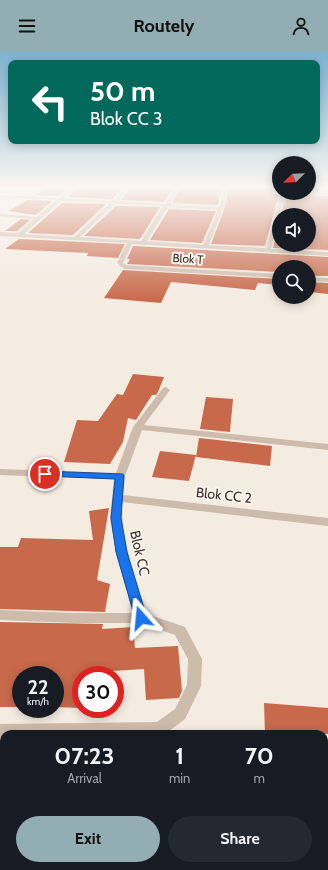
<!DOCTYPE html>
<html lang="en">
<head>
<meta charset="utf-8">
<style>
  :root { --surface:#171b24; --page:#242831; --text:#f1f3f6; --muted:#9ea1a6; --accent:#92aeb2 }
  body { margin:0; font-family:Cabin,sans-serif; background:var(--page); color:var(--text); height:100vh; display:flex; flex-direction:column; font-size:15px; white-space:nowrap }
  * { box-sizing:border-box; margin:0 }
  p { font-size:13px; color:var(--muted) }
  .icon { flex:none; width:22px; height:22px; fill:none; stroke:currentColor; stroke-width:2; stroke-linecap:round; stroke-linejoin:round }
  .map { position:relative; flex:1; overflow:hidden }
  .details { position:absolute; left:0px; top:678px; width:328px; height:140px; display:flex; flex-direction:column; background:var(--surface); border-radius:12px 12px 0 0; box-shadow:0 2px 10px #0003 }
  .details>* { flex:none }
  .banner { position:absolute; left:8px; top:8px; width:312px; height:84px; border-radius:8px; box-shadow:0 2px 10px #0003; background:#00695c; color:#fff; overflow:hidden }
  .needle { width:26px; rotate:247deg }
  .controls { position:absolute; left:272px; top:104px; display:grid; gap:8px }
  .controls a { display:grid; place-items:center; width:44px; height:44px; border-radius:50%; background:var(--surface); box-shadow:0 2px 10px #0003; font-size:20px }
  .speed { position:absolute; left:12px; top:614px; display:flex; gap:8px; font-size:20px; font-weight:700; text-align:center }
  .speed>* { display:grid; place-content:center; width:52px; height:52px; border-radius:50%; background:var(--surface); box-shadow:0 2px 10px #0003; line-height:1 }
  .speed small { font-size:10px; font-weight:400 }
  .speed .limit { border:6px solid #d22; background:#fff; color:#111 }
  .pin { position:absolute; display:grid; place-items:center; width:34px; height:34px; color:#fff; margin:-17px; border:2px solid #fff; border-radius:50%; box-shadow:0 1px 4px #0007 }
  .me { position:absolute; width:44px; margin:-22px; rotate:342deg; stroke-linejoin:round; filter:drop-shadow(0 0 3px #0008) }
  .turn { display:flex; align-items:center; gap:14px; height:84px; padding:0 16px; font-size:18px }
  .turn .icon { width:52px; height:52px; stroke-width:2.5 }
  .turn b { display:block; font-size:28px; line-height:34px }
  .eta { display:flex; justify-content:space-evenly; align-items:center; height:68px; text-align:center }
  .eta b { font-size:24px; font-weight:700; line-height:28px }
  .cta { display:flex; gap:8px; margin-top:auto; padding:8px 16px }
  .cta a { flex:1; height:46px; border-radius:24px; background:var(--accent); color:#111; font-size:16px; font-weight:700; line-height:46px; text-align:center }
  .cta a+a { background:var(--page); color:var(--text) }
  header { display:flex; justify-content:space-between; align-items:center; height:52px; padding:0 16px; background:var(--accent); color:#111; font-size:18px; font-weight:700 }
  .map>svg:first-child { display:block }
  .building { fill:#c8694b }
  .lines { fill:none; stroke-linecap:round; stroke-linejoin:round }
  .minor { fill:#cdbbac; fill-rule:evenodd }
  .route { fill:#1a73e8; stroke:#114b97 }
  .labels { text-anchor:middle; stroke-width:4; stroke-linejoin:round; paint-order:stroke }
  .far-street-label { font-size:12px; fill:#3b302b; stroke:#fbf5ee }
  .street-label { font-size:14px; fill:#3b302b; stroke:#fbf5ee }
</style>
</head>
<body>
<header><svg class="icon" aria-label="menu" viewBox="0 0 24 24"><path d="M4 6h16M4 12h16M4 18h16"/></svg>Routely<svg class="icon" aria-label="person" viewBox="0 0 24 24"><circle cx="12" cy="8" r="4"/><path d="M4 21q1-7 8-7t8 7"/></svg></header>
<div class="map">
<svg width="328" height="818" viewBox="0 0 328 818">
  <rect width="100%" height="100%" fill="#f4ebe1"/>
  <!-- building -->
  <g class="building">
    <polygon points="47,136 69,136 58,144 35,143"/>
    <polygon points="76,136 123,136 112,147 68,145"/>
    <polygon points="130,136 173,136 164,150 121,148"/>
    <polygon points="180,136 222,136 218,153 172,151"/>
    <polygon points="229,136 275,136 271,142 279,142 265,194 211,192 224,158"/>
    <polygon points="286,143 328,144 328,198 273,196 279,171 279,193 309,193 309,163 281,163"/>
    <polygon points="27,148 52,149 36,163 9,159"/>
    <polygon points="62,151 106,152 73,183 28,181"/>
    <polygon points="116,154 160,155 140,187 84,184"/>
    <polygon points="169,157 216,159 202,191 150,188"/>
    <polygon points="21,167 30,168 17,179 5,179"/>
    <polygon points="19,187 125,192 118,206 87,204 88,201 5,197"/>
    <polygon points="133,194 328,205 328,224 309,224 309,215 279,215 279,220 127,212 130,207 127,207"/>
    <polygon points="123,218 279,227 279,233 258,231 255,238 171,230 161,251 104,246"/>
    <polygon points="309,230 328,231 328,242 309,240"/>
    <polygon points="133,322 164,325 158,340 156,343 152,343 136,368 128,366 123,390 110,412 64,410 77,368 98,369 117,342 123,343"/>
    <polygon points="206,345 233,347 230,380 200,377"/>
    <polygon points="199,386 272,394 270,414 196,405"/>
    <polygon points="160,399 196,403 189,429 152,425"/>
    <polygon points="109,456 97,528 110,532 105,560 0,557 0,495 18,495 21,486 93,488 89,459"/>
    <polygon points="0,570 103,572 102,577 133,575 135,596 178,594 182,639 179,646 146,648 144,617 97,620 97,623 81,623 81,656 55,655 55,623 21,623 21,655 0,655"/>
    <polygon points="264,651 328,656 328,682 265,682"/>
  </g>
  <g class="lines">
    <!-- minor -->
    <g class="minor">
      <path d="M 71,136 L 75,136 L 64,146 L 113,149 L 125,136 L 129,136 L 118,149 L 165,152 L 175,136 L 179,136 L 170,152 L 219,155 L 224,136 L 228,136 L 223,157 L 209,193 L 266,196 L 281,141 L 285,141 L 271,197 L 328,200 L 328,204 L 132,192 L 123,211 L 126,213 L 279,222 L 279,226 L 124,217 L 117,211 L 127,191 L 0,184 L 0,180 L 18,181 L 34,167 L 0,164 L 0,162 L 37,165 L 56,148 L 0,145 L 0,143 L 59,146 ZM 61,149 L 110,151 L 74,185 L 24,182 ZM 115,152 L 163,154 L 141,189 L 80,185 ZM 168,155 L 218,158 L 203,193 L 147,189 Z"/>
      <polygon points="309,137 328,139 328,141 309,139"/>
      <polygon points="309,225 328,226 328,230 309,229"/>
      <path d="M 166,335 L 170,338 L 144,373 L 328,392 L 328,398 L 142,378 L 125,424 L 123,443 L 328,466 L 328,474 L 122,450 C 121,489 135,526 147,562 L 185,575 L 202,607 L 201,634 L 185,667 L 165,682 L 4,682 L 4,686 L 0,686 L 0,672 L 157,670 L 175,657 L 187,633 L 188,607 L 175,583 L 141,571 L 74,571 L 0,568 L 0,558 L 74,561 L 133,561 L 116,501 L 110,466 L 114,427 L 0,423 L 0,417 L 116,421 L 133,375 L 163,336 Z"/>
    </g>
  </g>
  <!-- sky -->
  <linearGradient id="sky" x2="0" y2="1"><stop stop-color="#7eb2d2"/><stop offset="0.54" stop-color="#faf6f2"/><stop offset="1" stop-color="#faf6f2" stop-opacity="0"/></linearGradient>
  <rect width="328" height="250" fill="url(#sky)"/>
  <!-- route -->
  <polygon class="route" points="42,419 123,422 124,424 121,466 127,500 147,566 146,569 141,571 137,569 135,566 116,500 111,466 115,427 45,424 42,424 40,422"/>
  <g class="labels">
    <!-- far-street labels -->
    <g class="far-street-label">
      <text transform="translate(188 207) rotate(4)" y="4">Blok T</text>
    </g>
    <!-- street labels -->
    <g class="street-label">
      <text transform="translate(224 443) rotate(6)" y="5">Blok CC 2</text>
      <text transform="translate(140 501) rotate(77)" y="5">Blok CC</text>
    </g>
  </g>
</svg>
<div class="controls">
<a><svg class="needle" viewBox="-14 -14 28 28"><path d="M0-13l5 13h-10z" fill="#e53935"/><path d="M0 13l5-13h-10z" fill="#9ea1a6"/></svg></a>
<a><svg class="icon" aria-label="sound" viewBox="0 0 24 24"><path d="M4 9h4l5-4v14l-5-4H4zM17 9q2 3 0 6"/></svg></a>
<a><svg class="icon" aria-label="search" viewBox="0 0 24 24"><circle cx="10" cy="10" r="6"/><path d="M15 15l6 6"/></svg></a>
</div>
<div class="speed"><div>22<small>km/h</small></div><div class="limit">30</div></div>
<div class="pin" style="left:45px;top:422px;background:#d93025"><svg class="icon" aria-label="arrive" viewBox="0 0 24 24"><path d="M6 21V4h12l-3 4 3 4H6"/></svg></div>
<svg class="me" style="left:141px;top:566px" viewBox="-20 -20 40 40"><path d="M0-17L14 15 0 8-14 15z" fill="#1a73e8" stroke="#fff" stroke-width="4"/></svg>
<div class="banner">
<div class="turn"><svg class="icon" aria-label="left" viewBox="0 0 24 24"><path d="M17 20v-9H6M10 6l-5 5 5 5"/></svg><div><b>50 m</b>Blok CC 3</div></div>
</div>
<section class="details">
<div class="eta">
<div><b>07:23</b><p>Arrival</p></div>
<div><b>1</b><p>min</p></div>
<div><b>70</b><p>m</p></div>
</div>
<div class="cta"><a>Exit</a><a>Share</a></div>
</section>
</div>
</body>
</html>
